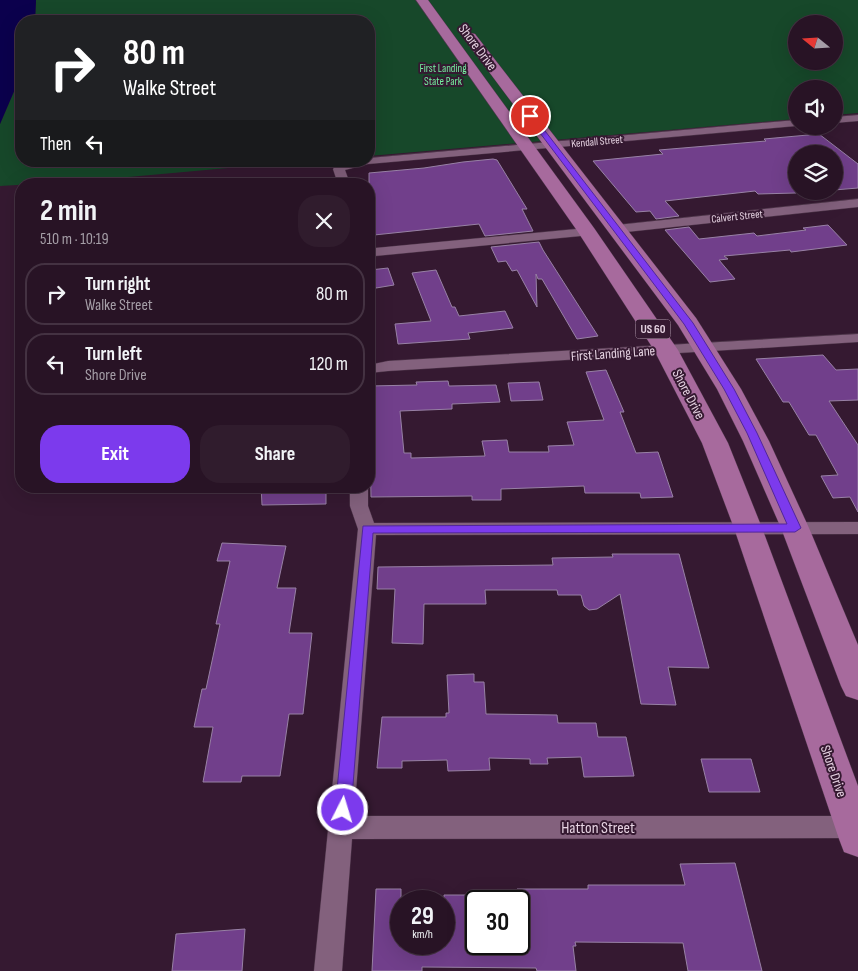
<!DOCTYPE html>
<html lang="en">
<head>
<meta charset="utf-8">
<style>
  :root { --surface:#281325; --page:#301c2d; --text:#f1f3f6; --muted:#a59ea7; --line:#443242; --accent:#7c3aed }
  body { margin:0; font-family:"Sofia Sans Condensed",sans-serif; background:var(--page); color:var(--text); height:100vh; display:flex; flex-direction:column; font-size:19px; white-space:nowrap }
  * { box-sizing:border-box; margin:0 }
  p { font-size:16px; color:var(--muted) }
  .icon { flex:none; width:28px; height:28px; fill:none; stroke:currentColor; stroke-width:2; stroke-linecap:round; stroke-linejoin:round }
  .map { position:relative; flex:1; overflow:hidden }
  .details { position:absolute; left:15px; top:178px; width:360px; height:315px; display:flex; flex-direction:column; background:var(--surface); border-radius:20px; box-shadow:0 5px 20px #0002,0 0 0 1px var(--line) }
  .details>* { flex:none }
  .top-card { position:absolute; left:15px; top:15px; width:360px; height:152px; border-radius:20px; box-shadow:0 5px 20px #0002,0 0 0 1px var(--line); background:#202124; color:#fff; overflow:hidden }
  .needle { width:32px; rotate:288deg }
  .buttons { position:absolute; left:788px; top:15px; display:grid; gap:10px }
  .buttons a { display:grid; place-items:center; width:55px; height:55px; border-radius:50%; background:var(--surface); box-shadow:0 5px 20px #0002,0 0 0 1px var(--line); font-size:25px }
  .speed { position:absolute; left:390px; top:890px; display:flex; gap:10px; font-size:25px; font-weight:700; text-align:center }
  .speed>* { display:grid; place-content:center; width:65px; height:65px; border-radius:50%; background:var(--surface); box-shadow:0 5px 20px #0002,0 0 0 1px var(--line); line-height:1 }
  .speed small { font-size:12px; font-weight:400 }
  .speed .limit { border:2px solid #111; border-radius:8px; background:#fff; color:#111 }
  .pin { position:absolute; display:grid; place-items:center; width:42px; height:42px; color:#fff; margin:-21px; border:2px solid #fff; border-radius:50%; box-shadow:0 1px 5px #0007 }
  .me { position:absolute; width:55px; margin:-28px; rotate:5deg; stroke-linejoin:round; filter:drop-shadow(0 0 4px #0008) }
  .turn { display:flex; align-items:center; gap:18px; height:105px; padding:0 25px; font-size:22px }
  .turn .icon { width:65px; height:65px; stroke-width:2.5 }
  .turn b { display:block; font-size:35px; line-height:42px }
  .then { display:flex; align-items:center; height:48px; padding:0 25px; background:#0003; gap:10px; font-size:19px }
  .round { display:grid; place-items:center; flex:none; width:52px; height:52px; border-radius:20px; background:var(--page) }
  .overview { display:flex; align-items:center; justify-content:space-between; height:85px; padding:0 25px }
  h1 { font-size:30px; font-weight:700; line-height:38px }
  .button { display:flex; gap:10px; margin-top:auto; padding:10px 25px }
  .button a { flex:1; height:58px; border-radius:20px; background:var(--accent); color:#fff; font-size:20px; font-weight:700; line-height:58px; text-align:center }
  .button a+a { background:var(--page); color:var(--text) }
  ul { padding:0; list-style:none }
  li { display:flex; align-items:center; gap:15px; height:62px; margin:0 10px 8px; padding:0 15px; border:2px solid var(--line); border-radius:20px }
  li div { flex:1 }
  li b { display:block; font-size:19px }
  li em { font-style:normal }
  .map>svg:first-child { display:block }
  .green { fill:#17482a; fill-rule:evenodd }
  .water { fill:#0b004d }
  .building { fill:#713f8b; stroke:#9881a5 }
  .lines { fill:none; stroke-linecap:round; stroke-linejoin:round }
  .street-casing { stroke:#4d3549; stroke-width:1 }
  .highway-casing { stroke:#4d3549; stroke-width:1 }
  .street { fill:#83617d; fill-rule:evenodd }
  .highway { fill:#a76a9d; fill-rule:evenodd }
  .route { fill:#7c3aed; stroke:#51269a }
  .labels { text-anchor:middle; stroke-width:4; stroke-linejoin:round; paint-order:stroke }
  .far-park-label { font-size:11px; fill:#75f0a0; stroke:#351931 }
  .far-street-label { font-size:11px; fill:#e7d4e3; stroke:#351931 }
  .shield { fill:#351931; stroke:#b29cae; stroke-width:1 }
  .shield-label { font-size:12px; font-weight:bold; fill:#e7d4e3 }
  .street-label { font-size:14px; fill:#e7d4e3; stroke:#351931 }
  .near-street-label { font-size:16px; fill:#e7d4e3; stroke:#351931 }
</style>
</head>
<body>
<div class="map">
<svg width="858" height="971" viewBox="0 0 858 971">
  <rect width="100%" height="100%" fill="#351931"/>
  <!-- green -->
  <g class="green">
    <path d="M 36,0 L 858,0 L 858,113 L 834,115 L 834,89 L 796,89 L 796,119 L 369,156 L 369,21 L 35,21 ZM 796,24 L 834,24 L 834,61 L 796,61 Z"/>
    <polygon points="21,75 21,161 306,161 84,181 0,186 0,124"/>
  </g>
  <!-- water -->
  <polygon class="water" points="0,0 36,0 35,21 21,21 21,75 0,124"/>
  <!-- building -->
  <g class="building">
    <polygon points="819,134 858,164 858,188 834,190 834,151 796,154 796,193 758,194 755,191 665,201 679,216 656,219 650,211 636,212 593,161 663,154 659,150 766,141 764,139"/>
    <polygon points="493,159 497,160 527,209 522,209 533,231 485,236 479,224 374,235 369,222 369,173 424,168 463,162"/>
    <polygon points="828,225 847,245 791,252 790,250 724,256 728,259 719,260 735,279 710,282 665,230 689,227 699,239 754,233 757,236 806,230 803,228"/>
    <polygon points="539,242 543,250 598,336 577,339 542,279 538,279 536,274 537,307 517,270 512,271 506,261 498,262 491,247"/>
    <polygon points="388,268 394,285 376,288 370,270"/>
    <polygon points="436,270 452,307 455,307 459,316 505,311 513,328 468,333 470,339 398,344 395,324 431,321 412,273"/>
    <polygon points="823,355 836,370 858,369 858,400 829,401 858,445 858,512 850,497 833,498 821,476 838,475 816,435 809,435 789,402 783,402 756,359"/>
    <polygon points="606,370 624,412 620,412 636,453 658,452 673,497 641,498 640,493 585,493 584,486 501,489 501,500 472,500 472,496 371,497 369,386 417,385 416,382 448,381 449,386 496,385 500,402 452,404 452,409 400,411 404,453 411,453 411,458 485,456 482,441 507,440 509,452 549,452 548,446 574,445 567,422 604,420 586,372"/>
    <polygon points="539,382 543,400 511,401 508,383"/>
    <polygon points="261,486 326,486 326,504 262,505"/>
    <polygon points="222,543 286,546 277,588 296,588 289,633 312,633 303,714 289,714 280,776 242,776 241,782 203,782 213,727 194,727 202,689 206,689 220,624 216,624 230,561 217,561"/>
    <polygon points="612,554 679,554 709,668 668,667 676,705 641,704 620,594 597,609 589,610 584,606 581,595 558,595 557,590 485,590 486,604 424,604 423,644 392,643 395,589 377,589 378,567 553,565 552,558 613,557"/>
    <polygon points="474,674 474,682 484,682 486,714 557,715 558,723 596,723 598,737 626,737 634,776 584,777 581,757 547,758 548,764 530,764 530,759 489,758 490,770 448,771 447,760 402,761 402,768 377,768 382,717 446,717 446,713 449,713 447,675"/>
    <polygon points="701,759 751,759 760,792 709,792"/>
    <polygon points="735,863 762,971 688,971 683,943 575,942 576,946 573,946 576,971 537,971 536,968 422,967 422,971 372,971 376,889 401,889 401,944 444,944 444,895 476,895 476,944 521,944 517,889 588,889 588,885 685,885 680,864"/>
    <polygon points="245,929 242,971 172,971 176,934"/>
  </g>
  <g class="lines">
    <defs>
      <g id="street">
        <polygon points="858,115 858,121 834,123 834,117"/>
        <path d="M 796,120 L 796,126 L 368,164 L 345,170 L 350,184 L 338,184 L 333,169 C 342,159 357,161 369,161 L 369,158 Z"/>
        <polygon points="858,199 858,207 617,233 611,229 617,225"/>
        <polygon points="587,228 591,229 593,232 591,235 375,256 369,255 369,247 375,248"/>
        <polygon points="858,334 858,342 388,371 369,373 369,365 388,361"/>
        <polygon points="350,486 368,486 368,506 374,523 858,522 858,534 376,535 354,816 854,816 858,817 858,837 854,838 352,839 342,971 314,971 358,529 350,506"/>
      </g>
      <g id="highway">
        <polygon points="416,0 428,0 594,228 678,350 728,443 762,528 858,786 858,857 844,852 839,839 734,528 702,443 654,350 578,232"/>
        <polygon points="470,33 475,34 696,318 741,389 769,441 809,528 858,645 858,700 846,696 841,686 781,528 743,441 717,389 678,325 463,37"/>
      </g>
    </defs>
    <!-- street casing -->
    <use href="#street" class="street-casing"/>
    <!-- highway casing -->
    <use href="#highway" class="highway-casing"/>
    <!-- street -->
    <use href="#street" class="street"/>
    <!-- highway -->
    <use href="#highway" class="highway"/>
  </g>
  <!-- route -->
  <polygon class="route" points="528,114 532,114 693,323 734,389 757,433 801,528 795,532 373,533 351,810 349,815 343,817 338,815 335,810 363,526 787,524 747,433 724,389 684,324 528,117"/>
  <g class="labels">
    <!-- far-park labels -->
    <g class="far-park-label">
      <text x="443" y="72">First Landing<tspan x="443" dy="13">State Park</tspan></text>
    </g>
    <!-- far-street labels -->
    <g class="far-street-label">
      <text transform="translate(597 141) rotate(-5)" y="4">Kendall Street</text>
      <text transform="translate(737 216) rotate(-6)" y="4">Calvert Street</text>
    </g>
    <!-- shield labels -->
    <rect class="shield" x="635.5" y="319.5" width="35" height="19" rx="4"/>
    <g class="shield-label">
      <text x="653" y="333">US 60</text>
    </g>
    <!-- street labels -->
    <g class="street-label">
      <text transform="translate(478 47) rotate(53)" y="5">Shore Drive</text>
      <text transform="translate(613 353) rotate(-4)" y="5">First Landing Lane</text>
      <text transform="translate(689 394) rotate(62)" y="5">Shore Drive</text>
      <text transform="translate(834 771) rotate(71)" y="5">Shore Drive</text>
    </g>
    <!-- near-street labels -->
    <g class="near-street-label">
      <text x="598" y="833">Hatton Street</text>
    </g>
  </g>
</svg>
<div class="buttons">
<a><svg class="needle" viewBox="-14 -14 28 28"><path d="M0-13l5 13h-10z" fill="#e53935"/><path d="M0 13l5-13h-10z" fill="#a59ea7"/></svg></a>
<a><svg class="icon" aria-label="sound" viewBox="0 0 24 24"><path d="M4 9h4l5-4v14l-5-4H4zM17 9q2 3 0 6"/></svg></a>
<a><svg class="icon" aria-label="layers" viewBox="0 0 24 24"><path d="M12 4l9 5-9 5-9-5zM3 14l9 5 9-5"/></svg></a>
</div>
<div class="speed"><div>29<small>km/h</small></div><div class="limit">30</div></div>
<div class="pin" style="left:530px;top:116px;background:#d93025"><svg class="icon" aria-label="arrive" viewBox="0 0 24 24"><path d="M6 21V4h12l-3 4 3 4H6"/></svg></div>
<svg class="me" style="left:343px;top:810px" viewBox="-20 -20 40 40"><circle r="17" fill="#7c3aed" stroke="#fff" stroke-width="3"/><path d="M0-11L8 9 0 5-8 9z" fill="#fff"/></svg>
<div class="top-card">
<div class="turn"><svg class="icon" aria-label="right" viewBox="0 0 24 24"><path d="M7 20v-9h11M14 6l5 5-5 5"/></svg><div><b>80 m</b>Walke Street</div></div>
<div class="then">Then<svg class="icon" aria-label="left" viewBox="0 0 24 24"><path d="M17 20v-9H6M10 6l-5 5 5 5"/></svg></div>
</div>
<section class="details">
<div class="overview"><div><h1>2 min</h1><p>510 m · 10:19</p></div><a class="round"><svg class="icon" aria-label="close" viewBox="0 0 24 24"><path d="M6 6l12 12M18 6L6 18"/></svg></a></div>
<ul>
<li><svg class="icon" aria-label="right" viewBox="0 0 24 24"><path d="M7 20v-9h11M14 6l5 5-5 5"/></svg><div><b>Turn right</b><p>Walke Street</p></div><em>80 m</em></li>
<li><svg class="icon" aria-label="left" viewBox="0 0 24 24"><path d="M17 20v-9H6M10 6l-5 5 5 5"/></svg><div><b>Turn left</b><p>Shore Drive</p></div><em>120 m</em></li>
</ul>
<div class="button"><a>Exit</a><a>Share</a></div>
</section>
</div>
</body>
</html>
